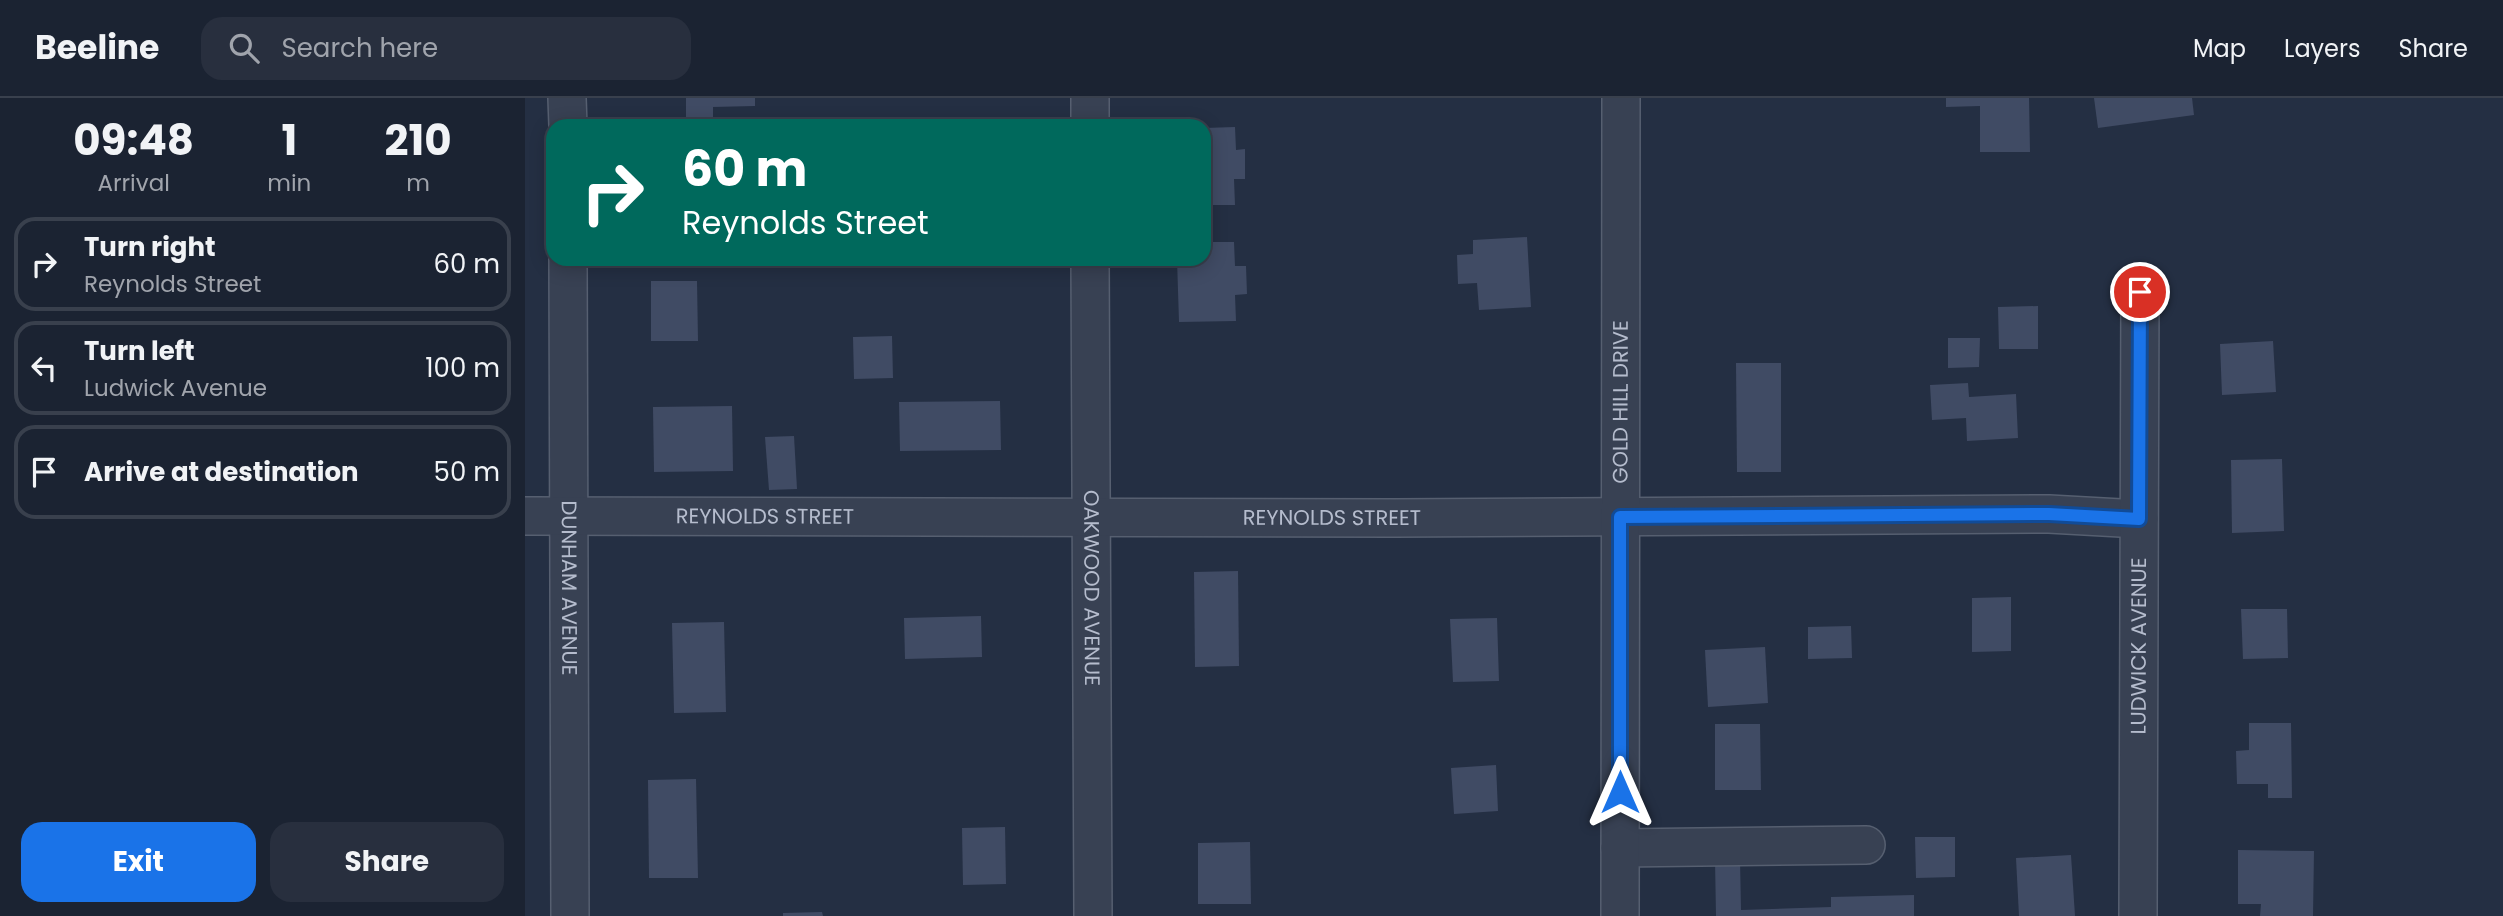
<!DOCTYPE html>
<html lang="en">
<head>
<meta charset="utf-8">
<style>
  :root { --surface:#1b2332; --page:#282f3e; --text:#f1f3f6; --muted:#a0a4ac; --line:#39404d; --accent:#1a73e8 }
  body { margin:0; font-family:Poppins,sans-serif; background:var(--page); color:var(--text); height:100vh; display:flex; flex-direction:column; font-size:26px; white-space:nowrap }
  * { box-sizing:border-box; margin:0 }
  p { font-size:23px; color:var(--muted) }
  .icon { flex:none; width:38px; height:38px; fill:none; stroke:currentColor; stroke-width:2; stroke-linecap:round; stroke-linejoin:round }
  .map { position:relative; flex:1; overflow:hidden }
  .side { display:flex; flex-direction:column; background:var(--surface); width:525px }
  .side>* { flex:none }
  .hud { position:absolute; left:21px; top:21px; width:665px; height:147px; border-radius:21px; box-shadow:0 4px 18px #0003,0 0 0 2px var(--line); background:#00695c; color:#fff; overflow:hidden }
  .pin { position:absolute; display:grid; place-items:center; width:60px; height:60px; color:#fff; margin:-30px; border:4px solid #fff; border-radius:50%; box-shadow:0 2px 7px #0007 }
  .me { position:absolute; width:77px; margin:-38px; rotate:0deg; stroke-linejoin:round; filter:drop-shadow(0 0 5px #0008) }
  .turn { display:flex; align-items:center; gap:24px; height:147px; padding:0 21px; font-size:32px }
  .turn .icon { width:91px; height:91px; stroke-width:2.5 }
  .turn b { display:block; font-size:49px; line-height:60px }
  .eta { display:flex; justify-content:space-evenly; align-items:center; height:119px; text-align:center }
  .eta b { font-size:42px; font-weight:700; line-height:49px }
  .action { display:flex; gap:14px; margin-top:auto; padding:14px 21px }
  .action a { flex:1; height:80px; border-radius:21px; background:var(--accent); color:#fff; font-size:28px; font-weight:700; line-height:80px; text-align:center }
  .action a+a { background:var(--page); color:var(--text) }
  ul { padding:0; list-style:none }
  li { display:flex; align-items:center; gap:21px; height:94px; margin:0 14px 10px; padding:0 7px; border:4px solid var(--line); border-radius:21px }
  li div { flex:1 }
  li b { display:block; font-size:26px }
  li em { font-style:normal }
  header { display:flex; align-items:center; gap:42px; box-sizing:border-box; height:98px; padding:0 35px; background:var(--surface); border-bottom:2px solid var(--line) }
  header strong { font-size:33px }
  nav { display:flex; gap:38px; margin-inline-start:auto; font-size:24px }
  .search { width:490px; height:63px; background:var(--page); display:flex; align-items:center; gap:18px; box-sizing:border-box; padding:0 24px; border-radius:21px; color:var(--muted); font-size:26px }
  main { display:flex; flex:1; min-height:0 }
  .map>svg:first-child { display:block }
  .building { fill:#404b64 }
  .lines { fill:none; stroke-linecap:round; stroke-linejoin:round }
  .minor-casing { stroke:#565f70; stroke-width:40 }
  .minor { stroke:#384153; stroke-width:37 }
  .route-casing { stroke:#114b97; stroke-width:18 }
  .route { stroke:#1a73e8; stroke-width:12 }
  .labels { text-anchor:middle; stroke-width:5; stroke-linejoin:round; paint-order:stroke }
  .street-label { font-size:21px; fill:#b5bccd; stroke:#1d2638 }
</style>
</head>
<body>
<header>
<strong>Beeline</strong>
<div class="search"><svg class="icon" aria-label="search" viewBox="0 0 24 24"><circle cx="10" cy="10" r="6"/><path d="M15 15l6 6"/></svg>Search here</div>
<nav><a>Map</a><a>Layers</a><a>Share</a></nav>
</header>
<main>
<section class="side">
<div class="eta">
<div><b>09:48</b><p>Arrival</p></div>
<div><b>1</b><p>min</p></div>
<div><b>210</b><p>m</p></div>
</div>
<ul>
<li><svg class="icon" aria-label="right" viewBox="0 0 24 24"><path d="M7 20v-9h11M14 6l5 5-5 5"/></svg><div><b>Turn right</b><p>Reynolds Street</p></div><em>60 m</em></li>
<li><svg class="icon" aria-label="left" viewBox="0 0 24 24"><path d="M17 20v-9H6M10 6l-5 5 5 5"/></svg><div><b>Turn left</b><p>Ludwick Avenue</p></div><em>100 m</em></li>
<li><svg class="icon" aria-label="arrive" viewBox="0 0 24 24"><path d="M6 21V4h12l-3 4 3 4H6"/></svg><div><b>Arrive at destination</b></div><em>50 m</em></li>
</ul>
<div class="action"><a>Exit</a><a>Share</a></div>
</section>
<div class="map">
<svg width="1978" height="818" viewBox="0 0 1978 818">
  <rect width="100%" height="100%" fill="#242f43"/>
  <!-- building -->
  <g class="building">
    <polygon points="161,0 230,0 230,8 188,9 188,22 161,22"/>
    <polygon points="1421,0 1504,0 1505,54 1455,54 1455,8 1421,9"/>
    <polygon points="1569,0 1667,0 1669,17 1573,30"/>
    <polygon points="273,24 307,24 307,28 272,28"/>
    <polygon points="710,29 711,52 720,51 720,81 709,81 710,107 679,107 679,30"/>
    <polygon points="1002,139 1006,209 954,212 952,185 933,186 932,157 948,156 948,142"/>
    <polygon points="679,144 709,144 710,168 721,168 722,196 710,197 711,223 654,224 652,161 679,161"/>
    <polygon points="168,161 213,161 213,163 168,164"/>
    <polygon points="126,183 172,183 173,243 126,243"/>
    <polygon points="1513,208 1513,251 1474,251 1473,209"/>
    <polygon points="367,238 368,280 329,281 328,239"/>
    <polygon points="1423,240 1455,240 1454,269 1423,270"/>
    <polygon points="1748,243 1751,294 1697,297 1695,246"/>
    <polygon points="1211,265 1256,265 1256,374 1212,374"/>
    <polygon points="1443,285 1444,299 1491,296 1493,340 1442,343 1441,320 1407,322 1405,287"/>
    <polygon points="475,303 476,352 375,353 374,304"/>
    <polygon points="207,308 208,373 129,374 128,309"/>
    <polygon points="269,338 272,391 244,392 240,339"/>
    <polygon points="1757,361 1759,433 1707,435 1706,362"/>
    <polygon points="713,473 714,568 670,569 669,474"/>
    <polygon points="1486,499 1486,553 1447,554 1447,500"/>
    <polygon points="1716,511 1762,511 1763,560 1718,561"/>
    <polygon points="456,518 457,559 380,561 379,520"/>
    <polygon points="972,520 974,583 928,584 925,521"/>
    <polygon points="199,524 201,614 149,615 147,525"/>
    <polygon points="1326,528 1327,560 1283,561 1283,529"/>
    <polygon points="1240,549 1243,605 1183,609 1180,552"/>
    <polygon points="1724,625 1766,625 1767,700 1743,700 1743,686 1712,686 1711,653 1724,652"/>
    <polygon points="1190,626 1235,626 1236,692 1190,692"/>
    <polygon points="971,667 973,713 929,716 926,670"/>
    <polygon points="171,681 173,780 124,780 123,682"/>
    <polygon points="480,729 481,786 438,787 437,730"/>
    <polygon points="1390,739 1430,739 1430,779 1391,780"/>
    <polygon points="725,744 726,806 673,806 673,745"/>
    <polygon points="1713,752 1789,753 1788,818 1735,818 1736,806 1713,806"/>
    <polygon points="1546,757 1550,818 1494,818 1491,760"/>
    <polygon points="1215,761 1216,812 1306,809 1306,799 1389,797 1389,818 1191,818 1190,762"/>
    <polygon points="297,814 298,818 258,818 258,815"/>
  </g>
  <g class="lines">
    <defs>
      <g id="minor">
        <polyline points="42,0 43,28"/>
        <polyline points="565,0 565,28"/>
        <path id="s1" d="M 43,161 L 45,818"/>
        <path id="s2" d="M 565,161 L 568,818"/>
        <path id="s3" d="M 0,418 L 870,420 L 1524,416 L 1614,421"/>
        <polyline points="1095,750 1341,747"/>
        <path id="s4" d="M 1095,818 L 1096,0"/>
        <path id="s5" d="M 1613,818 L 1615,194"/>
      </g>
    </defs>
    <!-- minor casing -->
    <use href="#minor" class="minor-casing"/>
    <!-- minor -->
    <use href="#minor" class="minor"/>
  </g>
  <g class="lines">
    <defs>
      <polyline id="route" points="1095,694 1095,419 1524,416 1614,421 1615,194"/>
    </defs>
    <!-- route casing -->
    <use href="#route" class="route-casing"/>
    <!-- route -->
    <use href="#route" class="route"/>
  </g>
  <g class="labels">
    <!-- street labels -->
    <g class="street-label">
      <text dy="7" stroke="none"><textPath href="#s4" startOffset="514">GOLD HILL DRIVE</textPath></text>
      <text dy="7" stroke="none"><textPath href="#s3" startOffset="240">REYNOLDS STREET</textPath></text>
      <text dy="7" stroke="none"><textPath href="#s3" startOffset="807">REYNOLDS STREET</textPath></text>
      <text dy="7" stroke="none"><textPath href="#s1" startOffset="329">DUNHAM AVENUE</textPath></text>
      <text dy="7" stroke="none"><textPath href="#s2" startOffset="329">OAKWOOD AVENUE</textPath></text>
      <text dy="7" stroke="none"><textPath href="#s5" startOffset="270">LUDWICK AVENUE</textPath></text>
    </g>
  </g>
</svg>
<div class="pin" style="left:1615px;top:194px;background:#d93025"><svg class="icon" aria-label="arrive" viewBox="0 0 24 24"><path d="M6 21V4h12l-3 4 3 4H6"/></svg></div>
<svg class="me" style="left:1095px;top:694px" viewBox="-20 -20 40 40"><path d="M0-17L14 15 0 8-14 15z" fill="#1a73e8" stroke="#fff" stroke-width="4"/></svg>
<div class="hud">
<div class="turn"><svg class="icon" aria-label="right" viewBox="0 0 24 24"><path d="M7 20v-9h11M14 6l5 5-5 5"/></svg><div><b>60 m</b>Reynolds Street</div></div>
</div>
</div>
</main>
</body>
</html>
